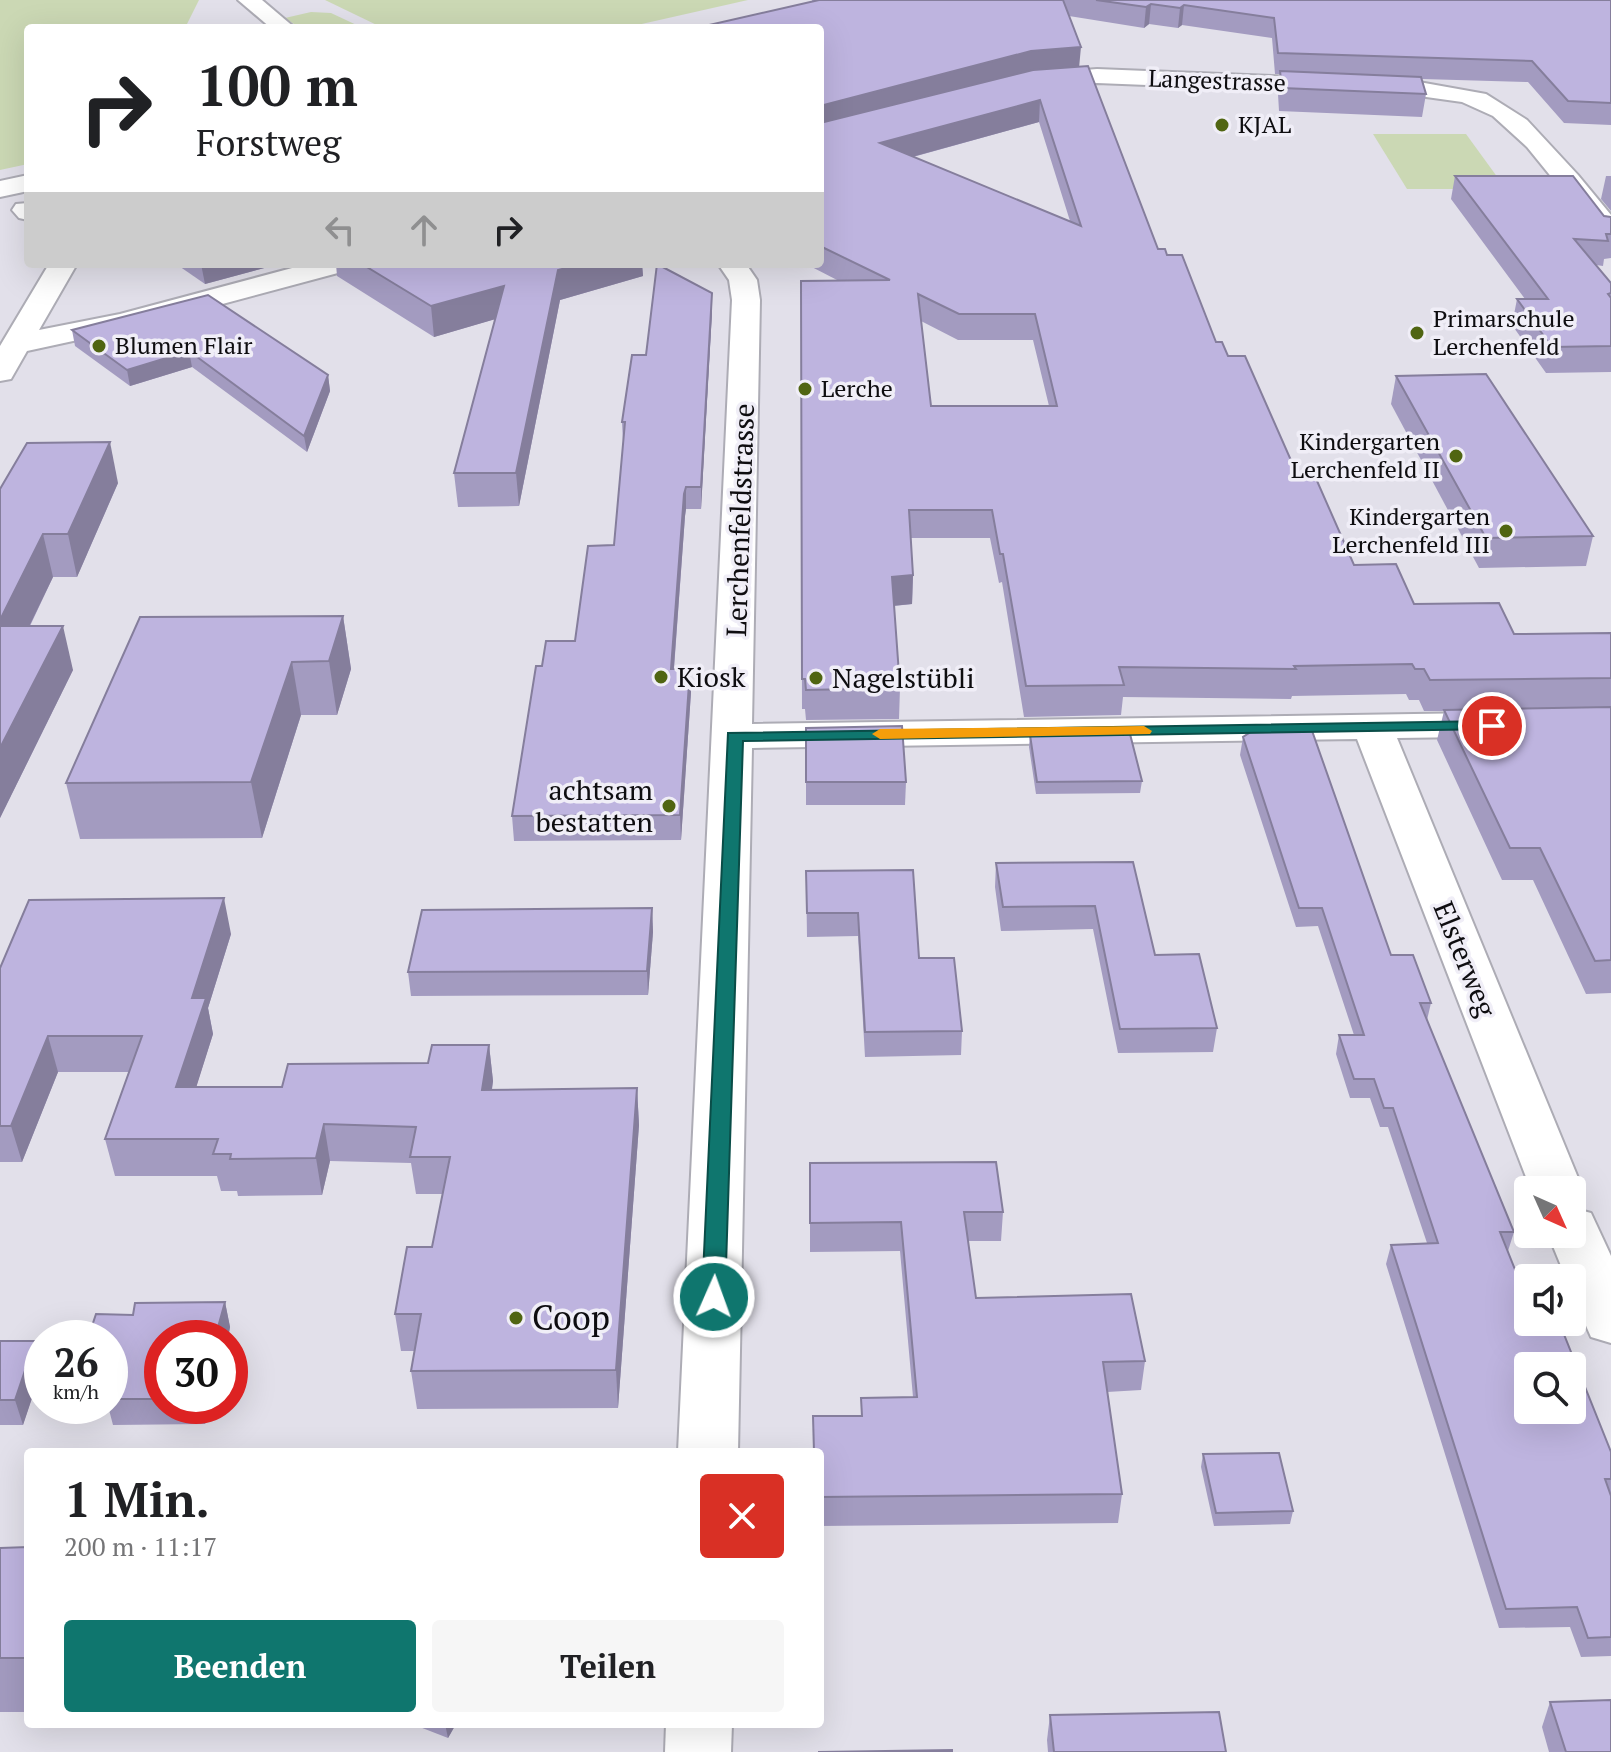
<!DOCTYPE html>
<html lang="de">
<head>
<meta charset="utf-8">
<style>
  :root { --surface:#fff; --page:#f6f6f6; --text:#202124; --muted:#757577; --accent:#0f766e }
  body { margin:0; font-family:"PT Serif",serif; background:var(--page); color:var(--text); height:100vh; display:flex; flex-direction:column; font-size:30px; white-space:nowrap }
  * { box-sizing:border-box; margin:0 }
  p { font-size:26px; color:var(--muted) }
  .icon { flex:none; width:44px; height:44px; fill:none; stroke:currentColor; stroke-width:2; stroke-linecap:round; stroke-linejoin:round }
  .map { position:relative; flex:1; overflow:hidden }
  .side { position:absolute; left:24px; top:1448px; width:800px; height:280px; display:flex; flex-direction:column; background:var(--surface); border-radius:8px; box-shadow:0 8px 32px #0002 }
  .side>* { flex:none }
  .guide { position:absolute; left:24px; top:24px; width:800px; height:244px; border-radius:8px; box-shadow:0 8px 32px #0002; background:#fff; color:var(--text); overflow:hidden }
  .needle { width:52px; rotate:135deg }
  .tools { position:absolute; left:1514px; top:1176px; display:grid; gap:16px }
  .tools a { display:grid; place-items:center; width:72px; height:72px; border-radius:8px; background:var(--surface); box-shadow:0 8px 32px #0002; font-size:40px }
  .speed { position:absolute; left:24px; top:1320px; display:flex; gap:16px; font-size:40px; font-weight:700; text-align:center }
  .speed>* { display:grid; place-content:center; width:104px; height:104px; border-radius:50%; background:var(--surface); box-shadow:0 8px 32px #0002; line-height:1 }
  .speed small { font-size:20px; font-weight:400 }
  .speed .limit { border:12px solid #d22; background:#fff; color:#111 }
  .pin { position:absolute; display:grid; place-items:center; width:68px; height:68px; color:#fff; margin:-34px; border:4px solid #fff; border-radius:50%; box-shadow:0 2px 8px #0007 }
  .me { position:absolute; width:88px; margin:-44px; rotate:2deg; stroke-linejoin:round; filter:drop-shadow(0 0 6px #0008) }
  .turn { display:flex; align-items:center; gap:28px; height:168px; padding:0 40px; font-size:36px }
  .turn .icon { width:104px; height:104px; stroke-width:2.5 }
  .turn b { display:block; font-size:56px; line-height:68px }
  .lanes { display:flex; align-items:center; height:76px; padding:0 40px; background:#0003; justify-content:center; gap:40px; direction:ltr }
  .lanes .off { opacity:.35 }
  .round { display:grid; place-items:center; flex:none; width:84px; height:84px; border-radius:8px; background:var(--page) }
  .overview { display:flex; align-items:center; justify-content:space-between; height:136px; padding:0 40px }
  h1 { font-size:48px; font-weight:600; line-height:60px }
  .action { display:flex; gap:16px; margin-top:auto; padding:16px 40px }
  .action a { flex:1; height:92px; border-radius:8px; background:var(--accent); color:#fff; font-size:32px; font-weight:600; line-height:92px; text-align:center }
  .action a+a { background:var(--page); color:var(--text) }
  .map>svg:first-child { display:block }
  .green { fill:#cbd8b4 }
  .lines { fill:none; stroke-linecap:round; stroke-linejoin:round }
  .minor-casing { stroke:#adacb5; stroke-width:4 }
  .secondary-casing { stroke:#adacb5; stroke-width:4 }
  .minor { fill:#fff; fill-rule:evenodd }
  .secondary { fill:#fff; fill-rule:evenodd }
  .wall { fill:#a39bc0; fill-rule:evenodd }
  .shaded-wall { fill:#857e9c }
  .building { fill:#beb4df; stroke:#857e9c; stroke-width:2; fill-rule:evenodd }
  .route { fill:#0f766e; stroke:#0a4d48; stroke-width:2 }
  .slow { fill:#f59e0b }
  .poi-dot { fill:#506512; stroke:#f0eef7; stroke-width:3 }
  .labels { text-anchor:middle; stroke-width:7; stroke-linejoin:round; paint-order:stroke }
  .far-street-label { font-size:24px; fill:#0e0d10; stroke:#f0eef7 }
  .far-poi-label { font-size:24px; fill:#0e0d10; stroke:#f0eef7; text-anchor:start }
  .street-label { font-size:28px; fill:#0e0d10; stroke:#f0eef7 }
  .poi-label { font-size:28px; fill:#0e0d10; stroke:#f0eef7; text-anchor:start }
  .near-poi-label { font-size:34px; fill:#0e0d10; stroke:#f0eef7; text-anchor:start }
</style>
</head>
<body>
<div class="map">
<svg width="1611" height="1752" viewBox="0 0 1611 1752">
  <rect width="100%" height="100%" fill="#e2e0ea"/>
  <!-- green -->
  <g class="green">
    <polygon points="0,0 199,0 185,28 28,28 28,164 0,170"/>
    <polygon points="325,0 748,0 624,28 383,28"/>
    <polygon points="311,12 331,13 363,28 300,28 285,18"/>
    <polygon points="1373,134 1466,134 1506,189 1407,189"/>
  </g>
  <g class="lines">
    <defs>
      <g id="minor">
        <polygon points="238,0 262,0 295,28 271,28"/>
        <polygon points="1097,69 1419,82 1486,94 1527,120 1578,175 1611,215 1611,240 1601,238 1527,147 1493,116 1462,102 1419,96 1097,83 1032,88 1020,81 1032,74"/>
        <polygon points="28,203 28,220 19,218 12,210 16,204"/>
        <polygon points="49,264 77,264 39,330 120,314 307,264 353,264 349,270 133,328 27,351 11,379 0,381 0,346"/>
        <polygon points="718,264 746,264 757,280 760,300 752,724 1611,711 1611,735 1397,738 1583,1190 1575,1203 1572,1204 1572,1190 1531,1190 1357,739 752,748 738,1452 678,1452 732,300 729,280"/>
        <polygon points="1572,1208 1591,1213 1611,1256 1611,1343 1591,1337 1572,1294 1572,1278 1566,1278 1548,1234 1572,1234"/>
        <polygon points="666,1724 732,1724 731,1752 665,1752"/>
      </g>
      <polygon id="secondary" points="28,175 28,191 0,197 0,181"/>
    </defs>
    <!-- minor casing -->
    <use href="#minor" class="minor-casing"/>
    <!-- secondary casing -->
    <use href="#secondary" class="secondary-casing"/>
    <!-- minor -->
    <use href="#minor" class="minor"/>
    <!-- secondary -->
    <use href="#secondary" class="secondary"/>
  </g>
  <!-- wall -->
  <g class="wall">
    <path d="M 812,0 L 1611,0 L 1611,125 L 1564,123 L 1528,82 L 1422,79 L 1426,94 L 1422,117 L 1279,111 L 1278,94 L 1280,74 L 1275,74 L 1272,38 L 1182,25 L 1178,28 L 1149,24 L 1144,28 L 1069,16 L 1079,66 L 1158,249 L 1167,255 L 1216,342 L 1228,356 L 1297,474 L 1354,565 L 1414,604 L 1514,634 L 1611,633 L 1611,993 L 1586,994 L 1533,880 L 1502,880 L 1437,740 L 1444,711 L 1424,711 L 1419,700 L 1409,700 L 1406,694 L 1292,696 L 1291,699 L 1123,697 L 1121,715 L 1024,717 L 1002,582 L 999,583 L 990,538 L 911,538 L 913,575 L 912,604 L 894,606 L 900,688 L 899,719 L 806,720 L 805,709 L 802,709 L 801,281 L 839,281 L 806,264 L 820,264 L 820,28 ZM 1039,122 L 1070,221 L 913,157 ZM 921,321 L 958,340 L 1033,340 L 1049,406 L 931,406 Z"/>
    <polygon points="1455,176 1611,217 1611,258 1604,259 1603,266 1596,265 1611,283 1611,372 1546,373 1512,325 1517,299 1525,299 1451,199"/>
    <polygon points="1606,176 1611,176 1611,211 1601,199"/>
    <polygon points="176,264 279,264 205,284"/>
    <polygon points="336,264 642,264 643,276 560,300 519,506 458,507 454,473 495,319 434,337 337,276"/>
    <polygon points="712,293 712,312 701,509 686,509 685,516 674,669 691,692 681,840 514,841 512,816 542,666 575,641 614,545 623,442 622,422"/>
    <polygon points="72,330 328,375 330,391 307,452 192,367 130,386 75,346"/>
    <polygon points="1396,376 1593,536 1586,566 1479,568 1391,404"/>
    <polygon points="118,483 77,577 53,577 30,626 73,670 0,818 0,489"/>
    <polygon points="343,616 351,669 337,715 301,715 262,838 80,839 66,783"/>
    <polygon points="806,728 906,782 905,805 806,805"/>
    <polygon points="1030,735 1142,781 1140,793 1036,794 1029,747"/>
    <polygon points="1243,737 1391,955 1431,1003 1427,1020 1514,1232 1508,1251 1528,1322 1611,1452 1611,1656 1581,1657 1570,1627 1499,1628 1386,1264 1391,1245 1427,1243 1388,1127 1380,1127 1370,1098 1350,1098 1336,1054 1339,1035 1354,1035 1318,926 1296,927 1240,755"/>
    <polygon points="1133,862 1155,955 1217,1028 1213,1052 1118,1053 1093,929 1001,931 995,887 996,863"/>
    <polygon points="806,871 919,958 962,1031 961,1055 865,1057 858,936 807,937"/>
    <polygon points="652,908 653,932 648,995 411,996 408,972"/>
    <polygon points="231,934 208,1008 213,1034 196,1087 282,1087 428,1063 489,1045 493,1081 492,1090 637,1088 639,1125 618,1408 417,1409 411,1371 415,1351 401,1351 395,1314 432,1247 443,1194 416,1194 411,1163 330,1161 322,1195 238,1196 237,1191 221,1191 217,1176 115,1176 105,1139 129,1072 58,1072 22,1162 0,1162 0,968"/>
    <polygon points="810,1163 1003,1212 1001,1241 968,1241 976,1298 1145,1361 1141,1390 1107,1392 1122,1494 1118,1523 820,1526 820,1452 814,1452 813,1416 861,1416 861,1398 913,1397 900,1251 810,1252"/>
    <polygon points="225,1302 230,1327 228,1338 162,1338 162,1406 210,1406 205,1424 113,1425 108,1406 110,1406 110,1386 111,1381 110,1381 110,1338 133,1315"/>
    <polygon points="0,1341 42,1364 42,1368 23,1425 0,1425"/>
    <polygon points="1203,1454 1293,1511 1290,1524 1214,1526 1201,1467"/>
    <polygon points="28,1547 28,1712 0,1712 0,1548"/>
    <polygon points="1550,1702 1611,1752 1549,1752 1542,1727"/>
    <polygon points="1050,1715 1226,1752 1048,1752 1047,1740"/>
    <polygon points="199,1724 213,1724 210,1728"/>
    <polygon points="412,1724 456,1724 448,1738"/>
  </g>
  <!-- shaded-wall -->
  <g class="shaded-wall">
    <polygon points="1151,4 1149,24 1144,28 1146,7"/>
    <polygon points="1184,5 1182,25 1178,28 1180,8"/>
    <polygon points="1081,47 1079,68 820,128 820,106 1031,51"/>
    <polygon points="1040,100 1039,122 879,166 880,143"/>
    <polygon points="201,264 279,264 205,284"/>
    <polygon points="581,264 642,264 643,276 560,300 519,506 516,473 558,270"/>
    <polygon points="504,286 506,316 434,337 431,306"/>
    <polygon points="712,293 712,312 701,509 701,487"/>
    <polygon points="189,351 192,367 130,386 127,370"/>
    <polygon points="328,375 330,391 307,452 304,436"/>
    <polygon points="110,442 118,483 77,577 68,534"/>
    <polygon points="686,487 686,509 685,516 672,693 671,669 684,494"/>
    <polygon points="43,534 53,577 8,670 0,637 0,620"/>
    <polygon points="913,575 912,604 891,606 892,577"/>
    <polygon points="343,616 351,669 337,715 329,661"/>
    <polygon points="63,626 73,670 0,818 0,748"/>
    <polygon points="292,662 301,715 262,838 251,782"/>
    <polygon points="690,669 691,692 681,840 680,815"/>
    <polygon points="224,898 231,934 208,1008 213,1034 185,1123 176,1087 192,998"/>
    <polygon points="652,908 653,932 648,995 647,971"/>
    <polygon points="48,1036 58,1072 22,1162 11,1126"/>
    <polygon points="489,1045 493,1081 486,1127 482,1090"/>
    <polygon points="637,1088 639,1125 618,1408 616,1370"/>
    <polygon points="324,1124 330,1161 322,1195 316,1158"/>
    <polygon points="225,1302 230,1327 228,1338 215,1338"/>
    <polygon points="35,1341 42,1364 42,1368 23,1425 15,1400"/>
    <polygon points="201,1406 210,1406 205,1424"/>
    <polygon points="445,1724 456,1724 448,1738"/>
  </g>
  <!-- building -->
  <g class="building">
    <polygon points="819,0 1063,0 1081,47 1031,51 820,106 820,28 696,28"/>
    <polygon points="1096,0 1611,0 1611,103 1568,101 1532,61 1278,53 1274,18 1184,5 1180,8 1151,4 1146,7"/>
    <path d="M 1088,66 L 1158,249 L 1165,249 L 1167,255 L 1182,255 L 1216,342 L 1222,342 L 1228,356 L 1245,356 L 1297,474 L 1314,474 L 1354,565 L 1396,564 L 1414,604 L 1499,603 L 1514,634 L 1611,633 L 1611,678 L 1430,680 L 1424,669 L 1415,669 L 1412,664 L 1294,666 L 1296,669 L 1119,667 L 1124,685 L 1026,686 L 1003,554 L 1000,554 L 992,510 L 909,510 L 913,575 L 892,577 L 900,688 L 806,690 L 805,679 L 802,679 L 801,281 L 890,280 L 820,246 L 820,123 L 1033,70 ZM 1040,100 L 1081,226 L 880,143 ZM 918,294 L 959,314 L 1035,314 L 1057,406 L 931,406 Z"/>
    <polygon points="1280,71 1421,77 1426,94 1282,88"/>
    <polygon points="1455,176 1573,176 1604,216 1611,217 1611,234 1606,234 1608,241 1574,239 1611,283 1611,293 1608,294 1611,298 1611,346 1552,347 1517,299 1548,299"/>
    <polygon points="362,264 581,264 558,270 516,473 454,473 504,286 431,306"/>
    <polygon points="657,264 712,293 701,487 686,487 684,494 671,669 690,669 680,815 512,816 536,666 542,666 546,641 575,641 588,546 614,545 625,422 622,422 632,355 646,355"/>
    <polygon points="208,295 328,375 304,436 189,351 127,370 72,330"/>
    <polygon points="1486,374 1593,536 1486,538 1396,376"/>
    <polygon points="110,442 68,534 43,534 0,620 0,489 27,443"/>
    <polygon points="343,616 329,661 292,662 251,782 66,783 140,617"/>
    <polygon points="0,626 63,626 0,748"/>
    <polygon points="1611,707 1611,960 1595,961 1540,848 1510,848 1444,710"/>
    <path d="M 1310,725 L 1391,955 L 1413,955 L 1431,1003 L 1420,1003 L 1514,1232 L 1500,1232 L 1528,1302 L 1528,1322 L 1559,1322 L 1611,1452 L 1611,1479 L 1605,1479 L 1611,1496 L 1611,1637 L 1588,1638 L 1577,1607 L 1506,1609 L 1391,1245 L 1438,1243 L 1393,1108 L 1384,1108 L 1374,1079 L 1354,1079 L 1339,1035 L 1364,1035 L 1322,908 L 1299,908 L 1243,737 L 1260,726 ZM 1528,1366 L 1572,1366 L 1572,1410 L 1528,1410 Z"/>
    <polygon points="902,726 906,782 806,782 806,728"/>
    <polygon points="1130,734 1142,781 1037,782 1030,735"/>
    <polygon points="1133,862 1155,955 1199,954 1217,1028 1120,1029 1095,906 1003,907 996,863"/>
    <polygon points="913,870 919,958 954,958 962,1031 865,1032 858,913 807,913 806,871"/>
    <polygon points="224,898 192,998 206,998 176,1087 282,1087 288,1064 428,1063 432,1045 489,1045 482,1090 637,1088 616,1370 411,1371 421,1314 395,1314 407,1247 432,1247 450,1157 410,1157 416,1127 324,1124 316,1158 230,1159 231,1154 213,1154 218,1139 105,1139 142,1036 48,1036 11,1126 0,1126 0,968 29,900"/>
    <polygon points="652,908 647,971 408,972 422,910"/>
    <polygon points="996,1162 1003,1212 964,1212 976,1298 1131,1294 1145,1361 1103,1362 1122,1494 820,1497 820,1452 814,1452 813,1416 862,1416 861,1398 917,1397 901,1222 810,1223 810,1163"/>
    <polygon points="225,1302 215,1338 162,1338 162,1399 110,1399 110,1386 119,1356 110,1356 110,1338 88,1338 96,1314 133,1315 135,1303"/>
    <polygon points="0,1341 35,1341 15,1400 0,1400"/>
    <polygon points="1279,1453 1293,1511 1216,1513 1203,1454"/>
    <polygon points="28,1547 28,1658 0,1658 0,1548"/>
    <polygon points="1611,1700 1611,1752 1566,1752 1550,1702"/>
    <polygon points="1219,1712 1226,1752 1054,1752 1050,1715"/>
    <polygon points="952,1750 952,1752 818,1752"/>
  </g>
  <!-- route -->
  <polygon class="route" points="1492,721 1500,726 1498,729 743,741 725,1297 722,1303 706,1303 702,1297 728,733"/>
  <!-- slow -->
  <polygon class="slow" points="1144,726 1152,731 1150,734 880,739 872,734 880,729"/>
  <!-- markers -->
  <g class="poi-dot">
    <circle cx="1222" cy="125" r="8"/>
    <circle cx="1417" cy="333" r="8"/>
    <circle cx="99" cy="346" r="8"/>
    <circle cx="805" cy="389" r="8"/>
    <circle cx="1456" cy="456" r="8"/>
    <circle cx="1506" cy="531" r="8"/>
    <circle cx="661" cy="677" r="8"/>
    <circle cx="816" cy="678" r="8"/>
    <circle cx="669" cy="806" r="8"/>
    <circle cx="516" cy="1318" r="8"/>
  </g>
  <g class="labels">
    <!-- far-street labels -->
    <g class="far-street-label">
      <text transform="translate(1217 81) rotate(2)" y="8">Langestrasse</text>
    </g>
    <!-- far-poi labels -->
    <g class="far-poi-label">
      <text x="1238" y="133">KJAL</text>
      <text x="1433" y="327">Primarschule<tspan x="1433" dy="28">Lerchenfeld</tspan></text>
      <text x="115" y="354">Blumen Flair</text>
      <text x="821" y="397">Lerche</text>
      <text x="1440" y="450" text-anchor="end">Kindergarten<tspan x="1440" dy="28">Lerchenfeld II</tspan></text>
      <text x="1490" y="525" text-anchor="end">Kindergarten<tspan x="1490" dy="28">Lerchenfeld III</tspan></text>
    </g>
    <!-- street labels -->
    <g class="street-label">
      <text transform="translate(740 520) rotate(-88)" y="10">Lerchenfeldstrasse</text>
      <text transform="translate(1465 959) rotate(68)" y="10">Elsterweg</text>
    </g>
    <!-- poi labels -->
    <g class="poi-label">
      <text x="677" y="687">Kiosk</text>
      <text x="832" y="688">Nagelstübli</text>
      <text x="653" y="800" text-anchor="end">achtsam<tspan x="653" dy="32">bestatten</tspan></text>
    </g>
    <!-- near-poi labels -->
    <g class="near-poi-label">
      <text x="532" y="1330">Coop</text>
    </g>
  </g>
</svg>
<div class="tools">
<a><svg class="needle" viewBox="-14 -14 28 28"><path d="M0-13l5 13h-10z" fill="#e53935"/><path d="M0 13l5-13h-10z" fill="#757577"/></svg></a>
<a><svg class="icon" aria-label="sound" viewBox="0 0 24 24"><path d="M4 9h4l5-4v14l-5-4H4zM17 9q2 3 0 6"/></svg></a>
<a><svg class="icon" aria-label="search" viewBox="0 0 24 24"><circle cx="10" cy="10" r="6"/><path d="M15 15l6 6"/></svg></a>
</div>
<div class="speed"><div>26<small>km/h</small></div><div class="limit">30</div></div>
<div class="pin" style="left:1492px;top:726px;background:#d93025"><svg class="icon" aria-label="arrive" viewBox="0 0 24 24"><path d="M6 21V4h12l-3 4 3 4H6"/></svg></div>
<svg class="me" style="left:714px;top:1297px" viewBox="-20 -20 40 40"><circle r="17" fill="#0f766e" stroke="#fff" stroke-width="3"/><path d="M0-11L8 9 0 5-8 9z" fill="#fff"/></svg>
<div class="guide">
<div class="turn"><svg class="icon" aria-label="right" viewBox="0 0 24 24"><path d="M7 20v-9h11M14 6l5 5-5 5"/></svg><div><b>100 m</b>Forstweg</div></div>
<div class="lanes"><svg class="icon off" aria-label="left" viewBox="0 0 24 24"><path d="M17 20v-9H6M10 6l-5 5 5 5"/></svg><svg class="icon off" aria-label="ahead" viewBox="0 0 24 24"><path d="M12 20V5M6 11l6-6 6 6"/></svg><svg class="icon" aria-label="right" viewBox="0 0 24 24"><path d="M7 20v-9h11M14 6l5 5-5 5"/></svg></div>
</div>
<section class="side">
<div class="overview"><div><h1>1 Min.</h1><p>200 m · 11:17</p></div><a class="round" style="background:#d93025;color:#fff"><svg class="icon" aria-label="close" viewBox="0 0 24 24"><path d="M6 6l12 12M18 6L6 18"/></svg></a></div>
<div class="action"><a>Beenden</a><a>Teilen</a></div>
</section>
</div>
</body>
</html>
